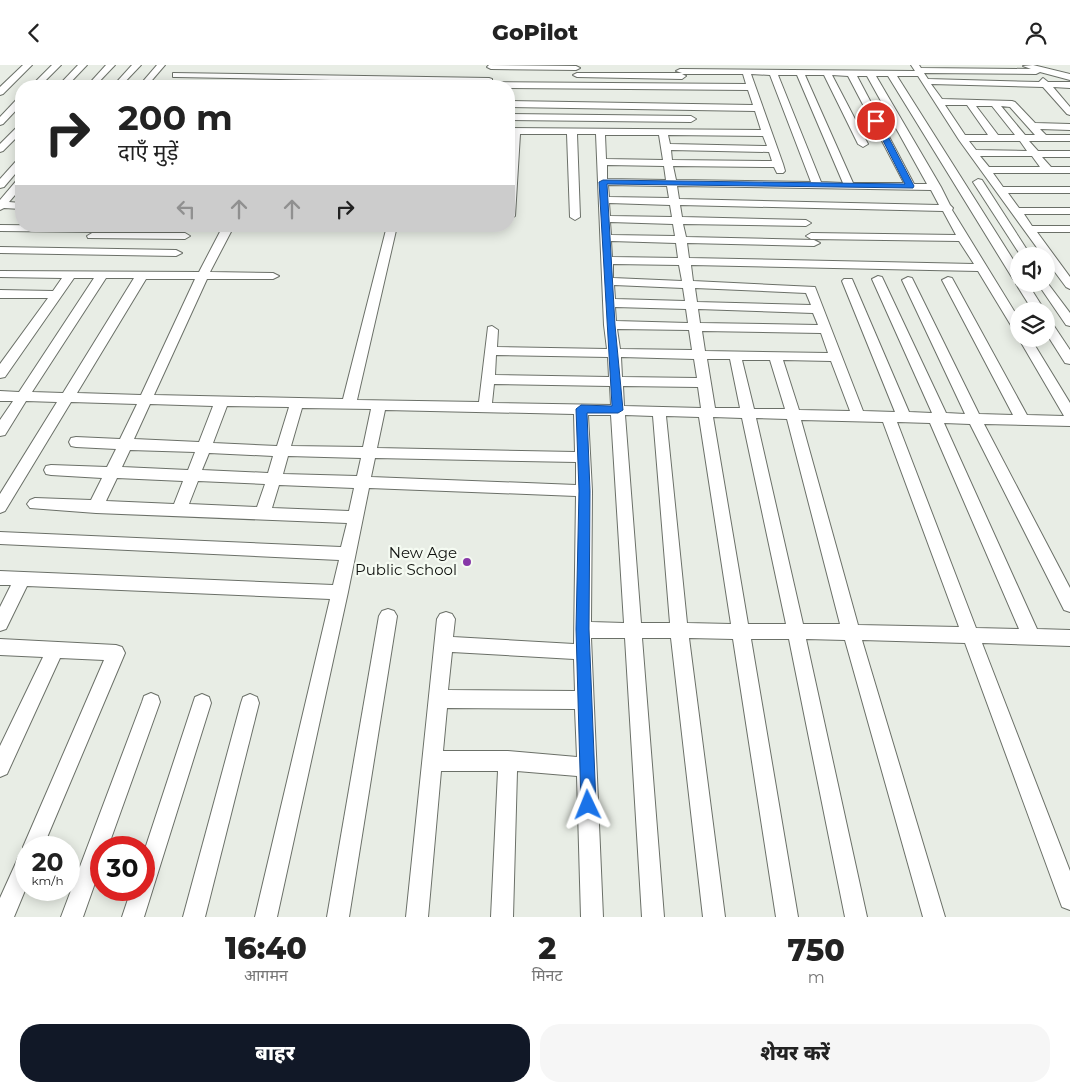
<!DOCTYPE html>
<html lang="hi">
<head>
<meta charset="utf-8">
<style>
  :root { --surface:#fff; --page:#f6f6f6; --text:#222; --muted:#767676; --accent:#111827 }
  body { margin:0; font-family:Montserrat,"Noto Sans Devanagari",sans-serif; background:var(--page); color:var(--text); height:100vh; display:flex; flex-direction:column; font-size:19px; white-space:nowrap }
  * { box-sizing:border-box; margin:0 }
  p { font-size:16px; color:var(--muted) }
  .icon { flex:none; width:28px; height:28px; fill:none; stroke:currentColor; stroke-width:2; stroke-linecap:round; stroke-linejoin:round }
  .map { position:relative; height:852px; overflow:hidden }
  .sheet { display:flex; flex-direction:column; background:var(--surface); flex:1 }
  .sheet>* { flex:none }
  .top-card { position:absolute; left:15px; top:15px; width:500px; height:152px; border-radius:20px; box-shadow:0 2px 12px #0003; background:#fff; color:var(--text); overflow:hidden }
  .fabs { position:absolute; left:1010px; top:182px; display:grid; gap:10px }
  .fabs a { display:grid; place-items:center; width:45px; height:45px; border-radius:50%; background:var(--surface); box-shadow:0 2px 12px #0003; font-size:25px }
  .speed { position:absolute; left:15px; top:771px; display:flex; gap:10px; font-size:25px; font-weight:700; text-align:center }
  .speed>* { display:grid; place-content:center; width:65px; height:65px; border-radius:50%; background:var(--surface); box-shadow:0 2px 12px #0003; line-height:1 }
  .speed small { font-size:12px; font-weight:400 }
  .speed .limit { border:8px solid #d22; background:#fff; color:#111 }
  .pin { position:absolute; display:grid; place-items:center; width:42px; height:42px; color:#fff; margin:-21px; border:2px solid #fff; border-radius:50%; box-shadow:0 1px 5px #0007 }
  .me { position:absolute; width:55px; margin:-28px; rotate:358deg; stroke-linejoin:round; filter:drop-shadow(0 0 4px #0008) }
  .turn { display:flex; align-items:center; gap:18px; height:105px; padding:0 20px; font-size:22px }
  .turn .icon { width:65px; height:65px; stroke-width:2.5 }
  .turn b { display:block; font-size:35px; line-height:42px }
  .lanes { display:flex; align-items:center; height:48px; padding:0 20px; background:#0003; justify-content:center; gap:25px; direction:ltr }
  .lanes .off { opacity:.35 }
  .eta { display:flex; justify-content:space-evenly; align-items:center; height:85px; text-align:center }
  .eta b { font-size:30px; font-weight:800; line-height:35px }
  .action { display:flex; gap:10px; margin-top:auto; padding:10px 20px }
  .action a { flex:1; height:58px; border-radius:20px; background:var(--accent); color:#fff; font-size:20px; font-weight:800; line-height:58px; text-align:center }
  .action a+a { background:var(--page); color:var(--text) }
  header { display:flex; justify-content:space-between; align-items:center; height:65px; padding:0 20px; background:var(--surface); font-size:22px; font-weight:800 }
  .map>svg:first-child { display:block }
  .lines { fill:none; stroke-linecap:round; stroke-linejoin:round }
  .street-casing { stroke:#6b7068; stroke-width:2 }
  .street { fill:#fff; fill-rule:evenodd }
  .route { fill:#1a73e8; stroke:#114b97 }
  .poi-dot { fill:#8738a8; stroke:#f5fbf2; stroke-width:2 }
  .labels { text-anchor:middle; stroke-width:4.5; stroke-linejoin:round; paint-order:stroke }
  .poi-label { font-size:15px; fill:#0f110e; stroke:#f5fbf2; text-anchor:end }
</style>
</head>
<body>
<header><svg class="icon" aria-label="back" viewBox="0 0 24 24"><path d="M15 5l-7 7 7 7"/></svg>GoPilot<svg class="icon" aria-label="person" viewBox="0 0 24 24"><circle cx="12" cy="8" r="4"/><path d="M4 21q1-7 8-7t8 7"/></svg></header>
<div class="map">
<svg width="1070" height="852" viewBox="0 0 1070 852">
  <rect width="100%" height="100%" fill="#e8ede5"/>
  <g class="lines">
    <defs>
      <g id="street">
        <polygon points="23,0 32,0 3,29 0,30 0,22"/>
        <polygon points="52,0 61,0 40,21 31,21"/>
        <polygon points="78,0 87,0 67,21 58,21"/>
        <polygon points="106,0 115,0 95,21 87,21"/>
        <polygon points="132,0 141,0 121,21 113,21"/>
        <polygon points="157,0 165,0 147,21 139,21"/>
        <polygon points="489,0 576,1 580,3 576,5 491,4 487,2"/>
        <path d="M 911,0 L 919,0 L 921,3 L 1031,4 L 1023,1 L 1033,0 L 1070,9 L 1070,15 L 1040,7 L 1036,9 L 924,8 L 928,14 L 1039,17 L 1043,13 L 1048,17 L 1070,17 L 1070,23 L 1053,22 L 1070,42 L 1070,50 L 1067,49 L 1043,22 L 931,19 L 942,34 L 1012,36 L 1015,37 L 1035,58 L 1070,59 L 1070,65 L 1040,64 L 1046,70 L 1070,70 L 1070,76 L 1029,76 L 1038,86 L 1070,86 L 1070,92 L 1042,92 L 1051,102 L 1070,102 L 1070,108 L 993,108 L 1003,122 L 1070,122 L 1070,128 L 1008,128 L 1019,143 L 1070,143 L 1070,149 L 1024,149 L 1032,161 L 1070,161 L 1070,167 L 1037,167 L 1070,212 L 1070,224 L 1066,222 L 1046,195 L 1046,191 L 1043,191 L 959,75 L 918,11 L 897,11 L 1019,204 L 1019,219 L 1028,219 L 1045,246 L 1033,246 L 1016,219 L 1017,217 L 1013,214 L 888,11 L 876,11 L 941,122 L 950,140 L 953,143 L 952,145 L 1019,254 L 1019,268 L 1015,267 L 978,206 L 691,200 L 693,216 L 815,222 L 863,346 L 895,347 L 842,216 L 844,214 L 852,214 L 909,347 L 932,348 L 872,214 L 878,211 L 882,212 L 946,348 L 965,349 L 902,215 L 908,212 L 912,213 L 979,349 L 1013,350 L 942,215 L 948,212 L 952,213 L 1027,350 L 1064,351 L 1019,274 L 1031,274 L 1070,338 L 1070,361 L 984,359 L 1070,523 L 1070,547 L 1064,545 L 970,359 L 944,358 L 1037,564 L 1070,565 L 1070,581 L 982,578 L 1070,806 L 1070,845 L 1062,842 L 1059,834 L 965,578 L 862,575 L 945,852 L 923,852 L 845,575 L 806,574 L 867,852 L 845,852 L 789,574 L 751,574 L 798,852 L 776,852 L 733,574 L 689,573 L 725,852 L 703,852 L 671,573 L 642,573 L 664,852 L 642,852 L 625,573 L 591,573 L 603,852 L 581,852 L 577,711 L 517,706 L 513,852 L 491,852 L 498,706 L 441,706 L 428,852 L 406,852 L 437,554 L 440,549 L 446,547 L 452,549 L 455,554 L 453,572 L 574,579 L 576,431 L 369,423 L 348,527 L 277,852 L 255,852 L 330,534 L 27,521 L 6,564 L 0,566 L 0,542 L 11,520 L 0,520 L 0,506 L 333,520 L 339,495 L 0,479 L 0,467 L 341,482 L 347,458 L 96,448 L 30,443 L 27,439 L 30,435 L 35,433 L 91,435 L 102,413 L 51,410 L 46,409 L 44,405 L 46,401 L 51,400 L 107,402 L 116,384 L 76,382 L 71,381 L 69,377 L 71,373 L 76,372 L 120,374 L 137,339 L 71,337 L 5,446 L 0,448 L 0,429 L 57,337 L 26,336 L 5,370 L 0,371 L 0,355 L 13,336 L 0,336 L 0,326 L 19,327 L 94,213 L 74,213 L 5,312 L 0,313 L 0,299 L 48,233 L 0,233 L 0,225 L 53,226 L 62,213 L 0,212 L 0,206 L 199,207 L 223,161 L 234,161 L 210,207 L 273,208 L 279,211 L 273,214 L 207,214 L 154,330 L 343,334 L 387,161 L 397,161 L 357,335 L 479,337 L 488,262 L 492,261 L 498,265 L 497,282 L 607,284 L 604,260 L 596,69 L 577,69 L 580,152 L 575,155 L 570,152 L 567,69 L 520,69 L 515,151 L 510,154 L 509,100 L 511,69 L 509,69 L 509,63 L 761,65 L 755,46 L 509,42 L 509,36 L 753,40 L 748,25 L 509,23 L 509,21 L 485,21 L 485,18 L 176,12 L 173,12 L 173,8 L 489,13 L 492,14 L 492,17 L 746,19 L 743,9 L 682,9 L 686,11 L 682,14 L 577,12 L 573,10 L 577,8 L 682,8 L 676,6 L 680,4 L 915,6 ZM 751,9 L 770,10 L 811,117 L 676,115 L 673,101 L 774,102 L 777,108 L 783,108 L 785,106 L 783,99 ZM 778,10 L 797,10 L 843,118 L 821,117 ZM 805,10 L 824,10 L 858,79 L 863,82 L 868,79 L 832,10 L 848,11 L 904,118 L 853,118 ZM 857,11 L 867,11 L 927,119 L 914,119 ZM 945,40 L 967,40 L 988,70 L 965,70 ZM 976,41 L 992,41 L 1015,70 L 998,70 ZM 1001,41 L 1010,42 L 1035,70 L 1025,70 ZM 605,70 L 659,70 L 663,95 L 606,94 ZM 668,70 L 763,71 L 767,81 L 670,79 ZM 969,76 L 1020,76 L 1027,86 L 976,85 ZM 671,85 L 769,87 L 772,96 L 672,95 ZM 980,91 L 1032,91 L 1040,102 L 989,102 ZM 607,100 L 664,101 L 666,115 L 607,114 ZM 608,120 L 667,121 L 669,133 L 609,132 ZM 677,121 L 931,125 L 939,140 L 679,134 ZM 609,138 L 670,140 L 672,152 L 610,151 ZM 680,140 L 943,146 L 956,170 L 811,168 L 806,171 L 811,174 L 959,176 L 974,199 L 689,193 L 687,178 L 814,181 L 820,178 L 814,175 L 686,172 L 683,159 L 806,161 L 811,158 L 806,155 L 682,152 ZM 610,157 L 673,159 L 675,171 L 611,170 ZM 611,176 L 676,178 L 678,193 L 612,192 ZM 613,199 L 679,200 L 682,216 L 613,213 ZM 106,213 L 134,213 L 63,328 L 32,327 ZM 146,214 L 195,214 L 141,330 L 77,328 ZM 614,220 L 683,223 L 685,236 L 615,234 ZM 695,223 L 806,228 L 811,240 L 697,237 ZM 615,242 L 686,244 L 688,258 L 616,256 ZM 698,244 L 813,248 L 818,260 L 700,258 ZM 617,264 L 689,265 L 692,285 L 620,284 ZM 702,266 L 821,268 L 828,288 L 705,286 ZM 496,290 L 608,292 L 609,312 L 495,310 ZM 621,292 L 694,294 L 697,313 L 622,312 ZM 707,294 L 730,294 L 740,343 L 715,343 ZM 742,295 L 770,295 L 785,344 L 754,344 ZM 783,295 L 831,296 L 850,346 L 799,345 ZM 494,319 L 610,321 L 611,340 L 492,338 ZM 623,321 L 698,322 L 701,343 L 624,341 ZM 150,339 L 213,341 L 199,377 L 134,374 ZM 227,341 L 289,342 L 277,381 L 213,378 ZM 302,343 L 371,344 L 363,382 L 291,381 ZM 385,345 L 574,349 L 575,387 L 377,383 ZM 588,350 L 611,350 L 624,558 L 591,557 L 592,426 ZM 625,350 L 653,351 L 670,558 L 641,558 ZM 666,351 L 699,352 L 731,559 L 687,558 ZM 713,352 L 742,353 L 786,559 L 748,559 ZM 756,353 L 787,354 L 840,559 L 803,559 ZM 801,355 L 883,357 L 959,562 L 858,560 ZM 897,357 L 930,358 L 1019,564 L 976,563 ZM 130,385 L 195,387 L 188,405 L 122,402 ZM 209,388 L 273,391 L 268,408 L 202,405 ZM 288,391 L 361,393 L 357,411 L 283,409 ZM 375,393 L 576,397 L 576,420 L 371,412 ZM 117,413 L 183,416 L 174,439 L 106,436 ZM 198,416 L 265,419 L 257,442 L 189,439 ZM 279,420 L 354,423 L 349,446 L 272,443 ZM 452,587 L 574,594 L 575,626 L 448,625 ZM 447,643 L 575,644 L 577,692 L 508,686 L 443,686 Z"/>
        <polygon points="21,32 21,40 3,59 0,60 0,52 18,33"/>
        <polygon points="509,49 691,51 696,54 691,57 509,55"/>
        <polygon points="21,60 21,68 3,86 0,87 0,79 18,61"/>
        <polygon points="21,93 21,102 4,122 0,123 0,114 18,94"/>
        <polygon points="21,114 21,123 9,137 21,138 21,144 4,143 0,145 0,135 17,115"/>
        <polygon points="978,114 982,115 1031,191 1021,191 973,117"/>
        <polygon points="0,160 99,161 102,164 97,167 0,166"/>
        <polygon points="92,168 185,168 190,171 185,174 88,173 87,171"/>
        <polygon points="0,182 176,185 182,188 176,191 0,188"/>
        <polygon points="1046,216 1070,248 1070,261 1066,260 1038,219 1046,219"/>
        <polygon points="1046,254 1050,255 1070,285 1070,299 1065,298 1046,268"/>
        <polygon points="388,544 394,546 397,551 349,852 327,852 379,551 382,546"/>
        <polygon points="0,574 116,580 122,582 125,588 43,782 26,782 26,823 14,852 0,852 0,833 19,791 25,788 23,782 104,595 60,593 7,709 0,712 0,681 43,592 0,590"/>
        <polygon points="151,628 158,631 160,637 108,782 101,782 101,801 83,852 61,852 142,637 144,631"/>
        <polygon points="202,629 209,632 211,638 144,852 122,852 131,825 144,825 144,787 193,638 195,632"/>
        <polygon points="250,629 257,632 259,638 205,852 183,852 241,638 243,632"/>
      </g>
    </defs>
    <!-- street casing -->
    <use href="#street" class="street-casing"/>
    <!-- street -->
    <use href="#street" class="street"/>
  </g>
  <!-- route -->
  <polygon class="route" points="876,54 880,56 914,121 913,123 607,119 615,260 623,345 618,348 587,348 590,426 589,564 596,740 594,745 588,747 583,745 581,740 576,564 579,426 576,344 581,340 612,341 599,117 603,115 905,119 873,56"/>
  <!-- markers -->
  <circle class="poi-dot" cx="467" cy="497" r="5"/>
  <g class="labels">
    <!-- poi labels -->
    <g class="poi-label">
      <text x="457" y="493">New Age<tspan x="457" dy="17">Public School</tspan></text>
    </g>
  </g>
</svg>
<div class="fabs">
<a><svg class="icon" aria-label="sound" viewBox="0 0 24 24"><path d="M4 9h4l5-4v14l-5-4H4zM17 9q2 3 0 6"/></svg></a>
<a><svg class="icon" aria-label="layers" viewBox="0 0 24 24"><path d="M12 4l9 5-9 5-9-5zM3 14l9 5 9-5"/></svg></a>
</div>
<div class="speed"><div>20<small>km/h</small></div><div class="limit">30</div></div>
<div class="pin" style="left:876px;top:56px;background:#d93025"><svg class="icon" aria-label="arrive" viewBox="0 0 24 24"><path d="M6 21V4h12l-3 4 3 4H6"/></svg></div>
<svg class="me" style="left:588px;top:740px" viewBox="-20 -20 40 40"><path d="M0-17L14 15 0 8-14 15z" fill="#1a73e8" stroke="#fff" stroke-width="4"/></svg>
<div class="top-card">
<div class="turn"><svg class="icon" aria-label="right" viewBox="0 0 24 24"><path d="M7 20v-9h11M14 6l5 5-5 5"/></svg><div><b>200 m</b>दाएँ मुड़ें</div></div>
<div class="lanes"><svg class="icon off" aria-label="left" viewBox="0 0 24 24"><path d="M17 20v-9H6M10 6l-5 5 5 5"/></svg><svg class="icon off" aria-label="ahead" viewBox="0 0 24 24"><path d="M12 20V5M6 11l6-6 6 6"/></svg><svg class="icon off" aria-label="ahead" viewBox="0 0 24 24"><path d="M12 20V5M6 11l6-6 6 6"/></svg><svg class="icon" aria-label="right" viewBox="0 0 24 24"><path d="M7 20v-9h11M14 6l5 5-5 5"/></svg></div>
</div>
</div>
<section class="sheet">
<div class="eta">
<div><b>16:40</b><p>आगमन</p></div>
<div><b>2</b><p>मिनट</p></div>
<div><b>750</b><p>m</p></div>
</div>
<div class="action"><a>बाहर</a><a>शेयर करें</a></div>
</section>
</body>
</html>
